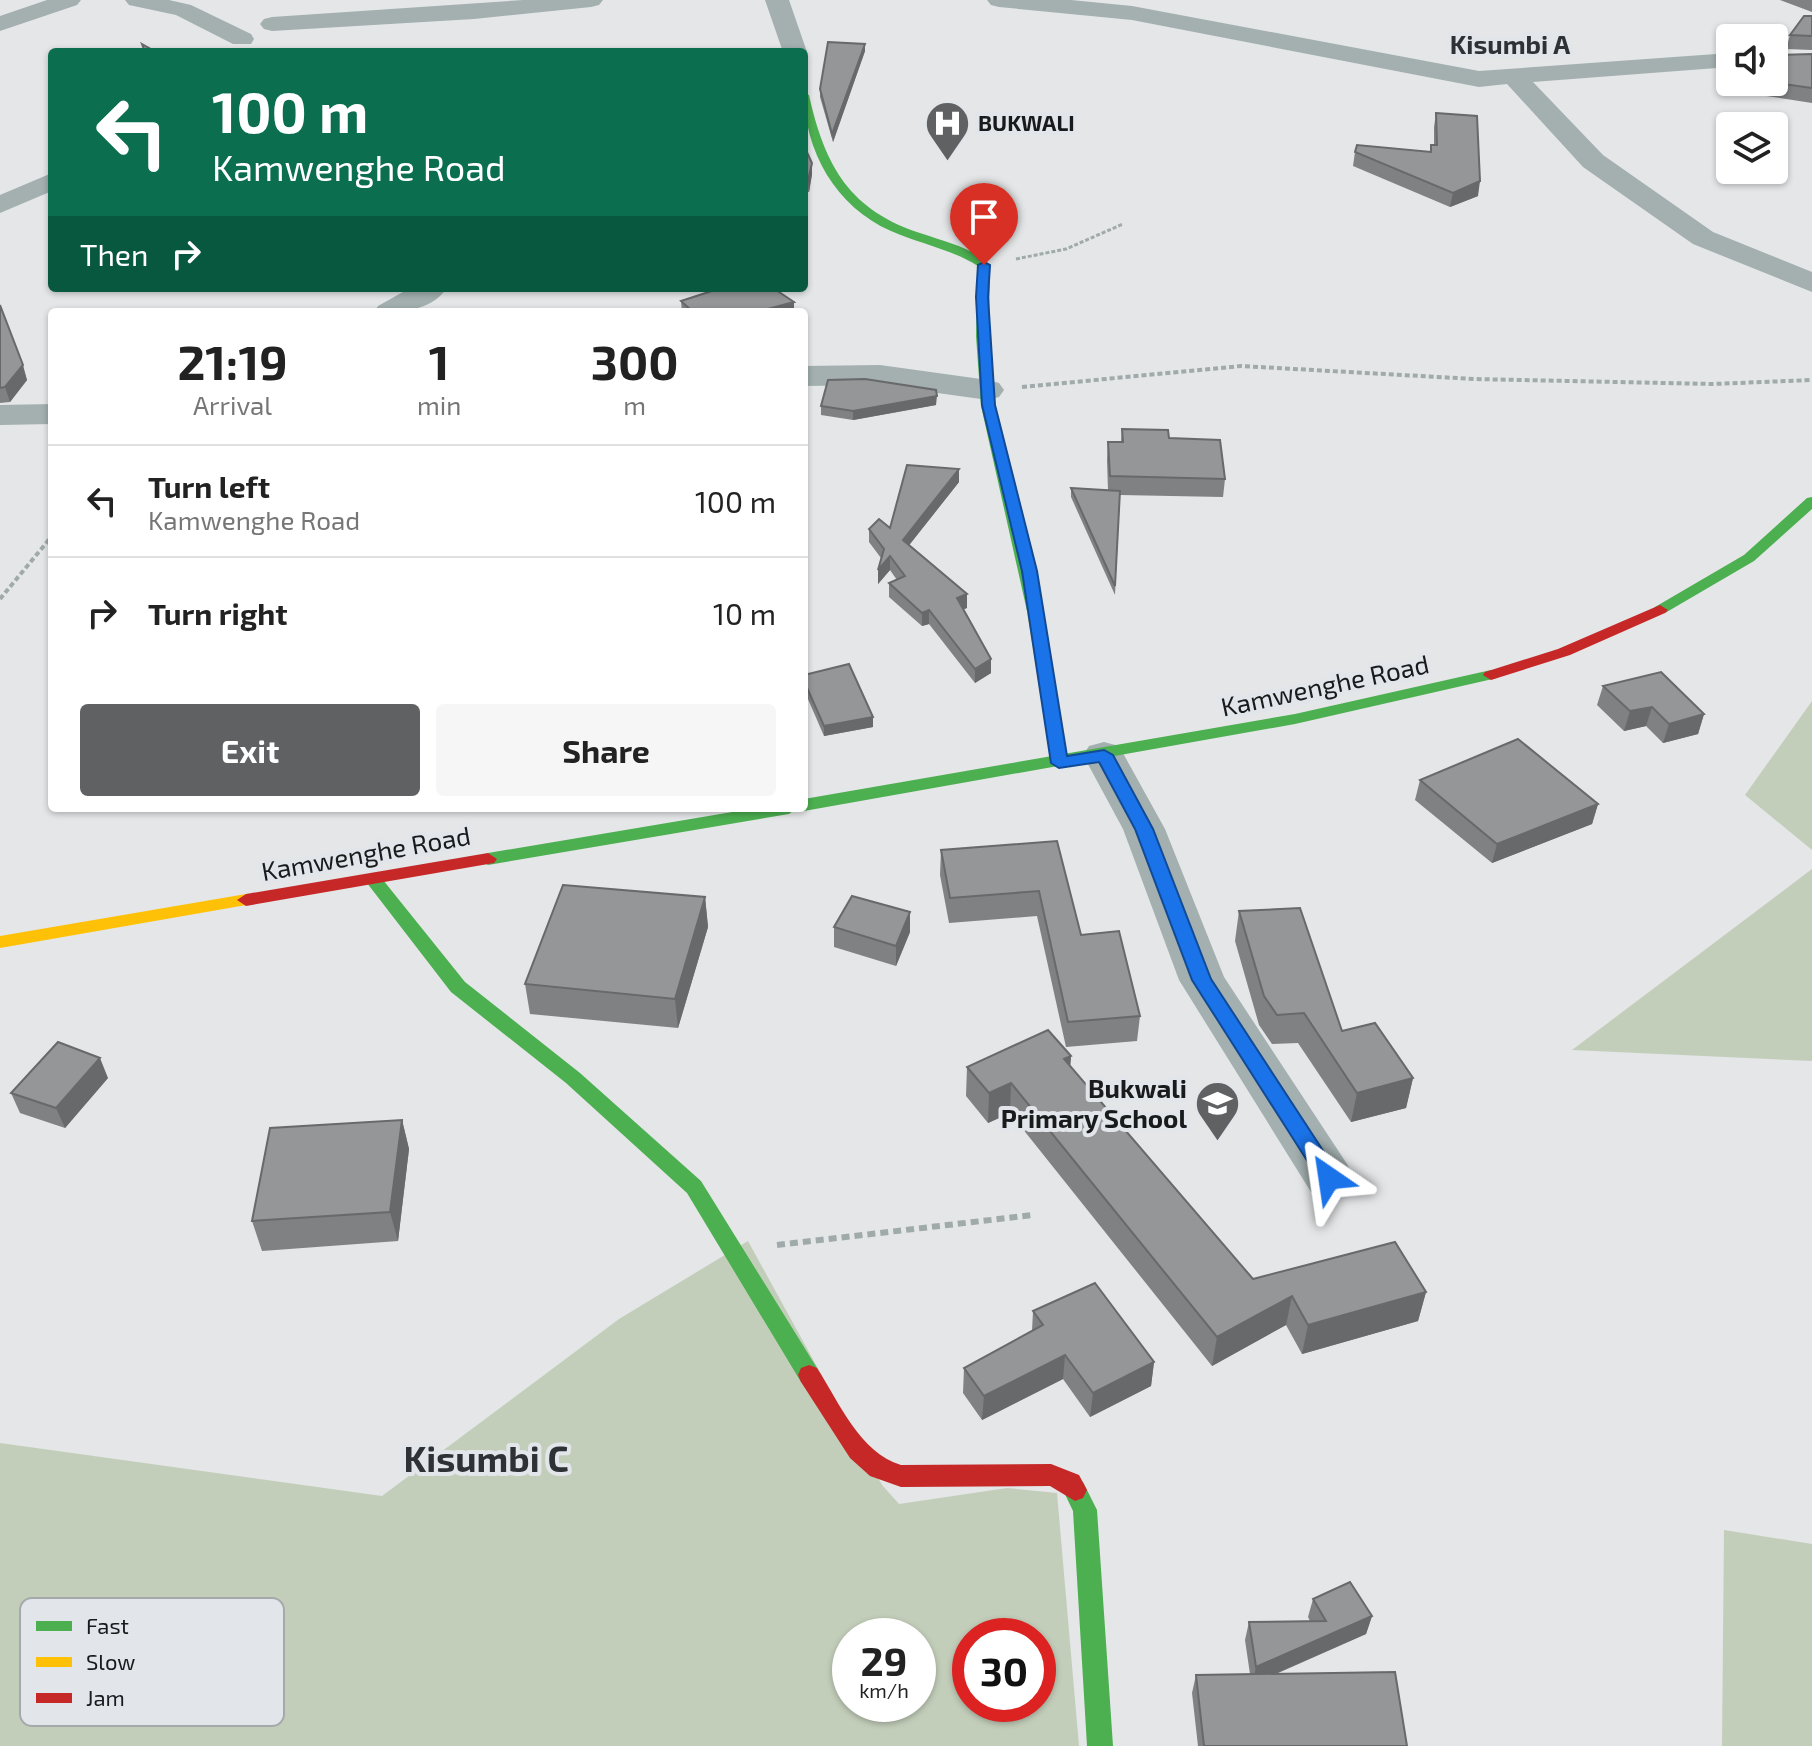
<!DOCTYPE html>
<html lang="en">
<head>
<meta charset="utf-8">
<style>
  :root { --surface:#fff; --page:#f6f6f6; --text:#222; --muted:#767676; --line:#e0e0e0; --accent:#5f6163 }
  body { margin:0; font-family:"Exo 2",sans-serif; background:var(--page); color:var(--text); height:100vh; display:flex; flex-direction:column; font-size:30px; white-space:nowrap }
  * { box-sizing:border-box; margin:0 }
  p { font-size:26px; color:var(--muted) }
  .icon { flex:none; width:44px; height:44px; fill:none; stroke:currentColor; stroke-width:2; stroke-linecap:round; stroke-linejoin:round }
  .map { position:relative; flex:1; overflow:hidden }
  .details { position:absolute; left:48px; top:308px; width:760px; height:504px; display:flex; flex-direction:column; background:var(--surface); border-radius:8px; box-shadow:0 2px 6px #0004 }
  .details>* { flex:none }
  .banner { position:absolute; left:48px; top:48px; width:760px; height:244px; border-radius:8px; box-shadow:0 2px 6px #0004; background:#0b6e4f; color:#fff; overflow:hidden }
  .fabs { position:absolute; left:1716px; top:24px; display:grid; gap:16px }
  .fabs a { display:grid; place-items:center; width:72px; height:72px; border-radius:8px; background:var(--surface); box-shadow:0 2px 6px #0004; font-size:40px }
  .speed { position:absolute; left:832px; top:1618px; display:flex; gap:16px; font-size:40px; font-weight:700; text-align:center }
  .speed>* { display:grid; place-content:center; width:104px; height:104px; border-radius:50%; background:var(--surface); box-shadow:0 2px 6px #0004; line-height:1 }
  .speed small { font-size:20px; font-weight:400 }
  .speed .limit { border:12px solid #d22; background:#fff; color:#111 }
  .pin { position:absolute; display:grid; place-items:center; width:68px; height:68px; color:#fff; margin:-82px -34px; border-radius:50% 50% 50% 0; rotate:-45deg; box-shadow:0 0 8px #0007 }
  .pin .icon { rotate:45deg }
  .me { position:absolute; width:88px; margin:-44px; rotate:328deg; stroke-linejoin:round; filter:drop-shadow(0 0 6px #0008) }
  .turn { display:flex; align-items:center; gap:28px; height:168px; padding:0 32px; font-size:36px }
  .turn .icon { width:104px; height:104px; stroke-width:2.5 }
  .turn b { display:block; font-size:56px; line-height:68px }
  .then { display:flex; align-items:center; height:76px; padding:0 32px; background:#0003; gap:16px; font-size:30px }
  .eta { display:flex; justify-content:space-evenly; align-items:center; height:136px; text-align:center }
  .eta b { font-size:48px; font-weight:700; line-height:56px }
  .button { display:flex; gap:16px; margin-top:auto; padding:16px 32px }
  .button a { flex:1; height:92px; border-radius:8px; background:var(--accent); color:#fff; font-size:32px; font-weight:700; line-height:92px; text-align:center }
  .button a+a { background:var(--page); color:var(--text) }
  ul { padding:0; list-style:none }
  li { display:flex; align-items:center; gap:24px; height:112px; padding:0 32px; border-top:2px solid var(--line) }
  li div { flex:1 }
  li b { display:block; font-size:30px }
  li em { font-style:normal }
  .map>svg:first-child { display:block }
  .green { fill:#c3ceba; fill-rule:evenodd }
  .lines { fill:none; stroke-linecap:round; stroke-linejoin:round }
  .path-far2 { stroke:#a0aaaa; stroke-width:3; stroke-dasharray:4 2; stroke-linecap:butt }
  .path-far1 { stroke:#a0aaaa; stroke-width:4; stroke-dasharray:5 3; stroke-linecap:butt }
  .path { stroke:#a0aaaa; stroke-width:6; stroke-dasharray:8 5; stroke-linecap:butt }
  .street { fill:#a3b0af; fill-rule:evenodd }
  .fast { fill:#4caf50; fill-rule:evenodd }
  .slow { fill:#ffc107; fill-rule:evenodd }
  .jam { fill:#c62828; fill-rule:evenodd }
  .wall { fill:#7f8182 }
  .shaded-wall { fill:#68696a }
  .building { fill:#949697; stroke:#68696a; stroke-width:2 }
  .route { fill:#1a73e8; stroke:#114b97; stroke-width:2 }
  .labels { text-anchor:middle; stroke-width:8; stroke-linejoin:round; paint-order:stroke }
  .far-poi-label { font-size:22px; font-weight:bold; fill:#181a1b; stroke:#e2e6ea; text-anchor:start }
  .far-quarter-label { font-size:26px; font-weight:bold; fill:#2e3235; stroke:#e2e6ea }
  .street-label { font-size:26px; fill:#181a1b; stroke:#e2e6ea }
  .poi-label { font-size:26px; font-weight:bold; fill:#181a1b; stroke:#e2e6ea; text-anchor:end }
  .near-quarter-label { font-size:36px; font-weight:bold; fill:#2e3235; stroke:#e2e6ea }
  .key { fill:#e2e6ea; stroke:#a5a9ac; stroke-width:2 }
  .key-label { font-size:22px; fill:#181a1b }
</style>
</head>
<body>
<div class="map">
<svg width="1812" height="1746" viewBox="0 0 1812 1746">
  <rect width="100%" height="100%" fill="#e4e6e8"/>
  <!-- green -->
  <g class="green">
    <polygon points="1812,701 1812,850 1745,795"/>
    <polygon points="1812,869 1812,1061 1572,1050"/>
    <path d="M 748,1241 L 882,1485 L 899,1504 L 1007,1488 L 1057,1493 L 1079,1746 L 0,1746 L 0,1443 L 382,1496 L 619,1319 ZM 850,1636 L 918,1636 L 918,1704 L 850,1704 ZM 970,1636 L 1038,1636 L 1038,1704 L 970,1704 Z"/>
    <polygon points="1724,1530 1812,1544 1812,1746 1722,1746"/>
  </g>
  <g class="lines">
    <!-- path-far2 -->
    <polyline class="path-far2" points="1016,259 1066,249 1123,224"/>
    <!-- path-far1 -->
    <g class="path-far1">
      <polyline points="1022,387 1241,366 1474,379 1713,384 1812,380"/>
      <polyline points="0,599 52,536"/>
    </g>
    <!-- path -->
    <polyline class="path" points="777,1245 1033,1215"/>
    <!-- street -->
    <g class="street">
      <polygon points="47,0 81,0 77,5 0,31 0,16"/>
      <polygon points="125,0 169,0 191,5 251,34 254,39 251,44 233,44 176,15 129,5"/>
      <polygon points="523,0 603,0 599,5 591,7 474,19 272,31 264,29 260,24 264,19 272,17"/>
      <polygon points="765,0 789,0 807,52 804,57 804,52 783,52"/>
      <polygon points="987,0 1071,0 1132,6 1479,71 1730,53 1730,67 1533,82 1603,155 1713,232 1812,272 1812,292 1693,244 1583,167 1507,84 1479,87 1132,20 999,7 991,5"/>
      <polygon points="52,173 52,191 0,213 0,195"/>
      <path d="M 410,288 L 447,288 C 430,312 400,312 374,312 L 378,306 Z"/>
      <polygon points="880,365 988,380 999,383 1004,390 999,397 988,400 880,385 804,386 804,366"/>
      <polygon points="52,404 52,424 0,425 0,405"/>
      <polygon points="1104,742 1119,746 1165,829 1224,977 1347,1164 1355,1178 1347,1192 1329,1198 1311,1192 1179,980 1123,829 1083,755 1089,746"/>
    </g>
    <!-- fast -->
    <g class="fast">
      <path d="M 804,92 L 809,95 C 825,167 850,211 923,234 C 946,242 973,248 990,265 L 989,336 L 995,406 L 1038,585 L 1043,611 L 1040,614 L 1035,616 L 1027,611 L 981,406 L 976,336 L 978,266 C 951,249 920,244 891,231 C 836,207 804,151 804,92 Z"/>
      <polygon points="1812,497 1812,509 1754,561 1665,613 1655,613 1652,610 1655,607 1744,555 1807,498"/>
      <polygon points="1491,670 1499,675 1497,678 1295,724 804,811 797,808 789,814 488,865 479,859 488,853 756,808 804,808 804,799 1295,714"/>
      <polygon points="373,873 379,875 465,982 580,1073 701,1181 817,1368 820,1375 817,1382 809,1385 801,1382 687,1193 566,1083 451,992 367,883 364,879 367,875"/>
      <polygon points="1075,1479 1083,1482 1097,1510 1113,1746 1087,1746 1073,1511 1063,1490 1067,1482"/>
    </g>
    <!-- slow -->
    <g class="slow">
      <polygon points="1035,606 1043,611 1067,763 1059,768 1051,763 1027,611"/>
      <polygon points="246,894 252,896 255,900 252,904 0,948 0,936"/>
    </g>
    <!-- jam -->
    <g class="jam">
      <polygon points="1660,605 1668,610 1665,613 1570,655 1491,680 1483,675 1485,672 1558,649"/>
      <polygon points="488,853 497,859 494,863 246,906 237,900 246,894"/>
      <path d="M 809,1365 L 817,1368 C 839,1402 860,1453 901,1465 L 1051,1464 L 1079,1475 L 1087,1490 L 1083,1498 L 1075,1501 L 1050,1486 L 901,1487 L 870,1476 L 850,1458 L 801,1382 L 798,1375 L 801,1368 Z"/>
    </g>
  </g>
  <!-- wall -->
  <g class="wall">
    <polygon points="1780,0 1812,0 1812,12"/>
    <polygon points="1812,16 1812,50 1786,49 1790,35"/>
    <polygon points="865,44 865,51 833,142 820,97 820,89"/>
    <polygon points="1812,54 1812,103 1753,94 1757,82 1774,82"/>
    <polygon points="1436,113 1478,196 1450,207 1353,166 1355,152 1430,152 1431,145 1434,145 1434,127"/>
    <polygon points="804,150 812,174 809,192 804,192"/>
    <polygon points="681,301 794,312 682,312"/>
    <polygon points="0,305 27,380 10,402 0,403"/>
    <polygon points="936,405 853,420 821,415 821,406"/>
    <polygon points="1122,429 1169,438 1225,479 1223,497 1120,495 1115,595 1071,497 1071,488 1108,490 1107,460 1108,442 1121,442"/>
    <polygon points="959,469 959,482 909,545 967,594 967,608 963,609 991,673 975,683 929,624 922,626 889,597 889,583 897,580 890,570 878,584 878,570 881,558 869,542 869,529 890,528"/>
    <polygon points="804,675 873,727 824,736 804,690"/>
    <polygon points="1603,686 1704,714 1698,734 1663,743 1646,726 1624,731 1597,705"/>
    <polygon points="1420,780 1598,804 1592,824 1492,863 1415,800"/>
    <polygon points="1057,841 1081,935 1140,1016 1137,1041 1066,1047 1037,916 949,923 940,875 941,850"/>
    <polygon points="705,897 708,927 678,1028 530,1014 525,984"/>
    <polygon points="1239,911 1342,1031 1413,1078 1406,1108 1351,1122 1298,1043 1272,1044 1259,1025 1235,941"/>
    <polygon points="910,912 910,932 896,966 834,947 834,927"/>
    <polygon points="1071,1056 1070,1066 1253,1279 1426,1292 1418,1321 1302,1354 1286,1325 1212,1366 1010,1113 988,1123 966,1096 967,1067"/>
    <polygon points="108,1078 65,1128 20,1113 11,1093"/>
    <polygon points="402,1120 409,1149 398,1241 262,1251 252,1221"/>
    <polygon points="1033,1311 1154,1362 1151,1386 1090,1417 1063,1379 982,1420 963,1393 964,1368 1032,1331"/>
    <polygon points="1313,1599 1372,1616 1366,1634 1276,1674 1407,1746 1198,1746 1192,1693 1196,1675 1250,1674 1245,1640 1249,1622 1310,1621 1308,1617"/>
  </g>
  <!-- shaded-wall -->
  <g class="shaded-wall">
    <polygon points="865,44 865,51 833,142 832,134"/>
    <polygon points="812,163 812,174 809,192 808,181"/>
    <polygon points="1480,181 1478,196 1450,207 1453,193"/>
    <polygon points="794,302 794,312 756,312"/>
    <polygon points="23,365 27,380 10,402 5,387"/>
    <polygon points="937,396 936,405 853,420 853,411"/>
    <polygon points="959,469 959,482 903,553 903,540"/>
    <polygon points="890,556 890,570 878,584 878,570"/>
    <polygon points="967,594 967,608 957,612 957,598"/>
    <polygon points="929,610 929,624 922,626 922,613"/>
    <polygon points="991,659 991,673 975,683 975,669"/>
    <polygon points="1652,707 1646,726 1624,731 1630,711"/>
    <polygon points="1704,714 1698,734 1663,743 1669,724"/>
    <polygon points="873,717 873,727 824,736 824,726"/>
    <polygon points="1598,804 1592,824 1492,863 1497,844"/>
    <polygon points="705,897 708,927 678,1028 675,999"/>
    <polygon points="910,912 910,932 896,966 896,946"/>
    <polygon points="1071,1056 1069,1085 1064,1059"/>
    <polygon points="100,1058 108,1078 65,1128 56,1108"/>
    <polygon points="1413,1078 1406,1108 1351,1122 1357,1093"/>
    <polygon points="1011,1083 1010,1113 988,1123 989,1093"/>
    <polygon points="402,1120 409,1149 398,1241 390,1212"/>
    <polygon points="1426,1292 1418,1321 1302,1354 1308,1325"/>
    <polygon points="1292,1296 1286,1325 1212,1366 1217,1337"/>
    <polygon points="1065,1355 1063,1379 982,1420 984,1396"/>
    <polygon points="1154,1362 1151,1386 1090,1417 1093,1393"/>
    <polygon points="1372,1616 1366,1634 1252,1684 1256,1667"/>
  </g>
  <!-- building -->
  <g class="building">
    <polygon points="1804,16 1812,16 1812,36 1790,35"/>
    <polygon points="828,42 865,44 832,134 820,89"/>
    <polygon points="142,44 156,52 145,52"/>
    <polygon points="1812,54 1812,88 1769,82 1774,82 1774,58 1776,55"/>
    <polygon points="1436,113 1477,116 1480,181 1453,193 1355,152 1357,145 1431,152 1431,145 1437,145"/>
    <polygon points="804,150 806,150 812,163 808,181 804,181"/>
    <polygon points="721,288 773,288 794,302 756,312 693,312 681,301"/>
    <polygon points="0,305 23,365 5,387 0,388"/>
    <polygon points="865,379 936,390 937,396 853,411 821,406 828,380"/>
    <polygon points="1122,429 1168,430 1169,438 1220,440 1225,479 1110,476 1108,442 1123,442"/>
    <polygon points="907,465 959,469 903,540 967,594 957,598 991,659 975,669 929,610 922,613 889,583 905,576 890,556 878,570 884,549 869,529 879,519 890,528"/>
    <polygon points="1071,488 1120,491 1115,586"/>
    <polygon points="849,664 873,717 824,726 804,681 804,675"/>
    <polygon points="1661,672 1704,714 1669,724 1652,707 1630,711 1603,686"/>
    <polygon points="1518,739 1598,804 1497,844 1420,780"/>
    <polygon points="1057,841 1081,935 1119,931 1140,1016 1068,1022 1039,891 950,898 941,850"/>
    <polygon points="563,885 705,897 675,999 525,984"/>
    <polygon points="852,896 910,912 896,946 834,927"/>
    <polygon points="1300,908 1342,1031 1375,1023 1413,1078 1357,1093 1304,1013 1277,1015 1264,996 1239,911"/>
    <polygon points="1048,1030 1071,1056 1064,1059 1253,1279 1395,1242 1426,1292 1308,1325 1292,1296 1217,1337 1011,1083 989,1093 967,1067"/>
    <polygon points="58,1042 100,1058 56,1108 11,1093"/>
    <polygon points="402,1120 390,1212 252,1221 270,1128"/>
    <polygon points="1095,1283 1154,1362 1093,1393 1065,1355 984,1396 964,1368 1043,1325 1033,1311"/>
    <polygon points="1350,1582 1372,1616 1256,1667 1249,1622 1326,1621 1313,1599"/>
    <polygon points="1395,1672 1407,1746 1204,1746 1196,1675"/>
  </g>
  <!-- route -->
  <polygon class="route" points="984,262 990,265 988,297 995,405 1037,571 1067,756 1104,750 1113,755 1153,829 1211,979 1337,1172 1340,1178 1337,1184 1329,1186 1322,1184 1192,980 1135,829 1099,762 1059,768 1051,763 1022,571 982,405 976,297 978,265"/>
  <!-- icons -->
  <defs>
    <symbol id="hospital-pin" viewBox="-11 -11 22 30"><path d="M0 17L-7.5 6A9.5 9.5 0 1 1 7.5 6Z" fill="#5f6163" stroke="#e2e6ea"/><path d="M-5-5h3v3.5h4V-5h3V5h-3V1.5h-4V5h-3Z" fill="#fff"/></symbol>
    <symbol id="school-pin" viewBox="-11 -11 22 30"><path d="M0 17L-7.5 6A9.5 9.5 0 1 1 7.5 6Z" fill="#5f6163" stroke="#e2e6ea"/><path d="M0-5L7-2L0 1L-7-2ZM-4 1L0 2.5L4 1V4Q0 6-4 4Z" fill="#fff"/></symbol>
  </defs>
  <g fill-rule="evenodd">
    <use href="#hospital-pin" x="922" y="98" width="51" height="69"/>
    <use href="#school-pin" x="1192" y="1078" width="51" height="69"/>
  </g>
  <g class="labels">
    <!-- far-poi labels -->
    <g class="far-poi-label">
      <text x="978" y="131">BUKWALI</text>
    </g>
    <!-- far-quarter labels -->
    <g class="far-quarter-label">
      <text x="1510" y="54">Kisumbi A</text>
    </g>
    <!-- street labels -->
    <g class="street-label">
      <text transform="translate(1325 686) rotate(-12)" y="9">Kamwenghe Road</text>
      <text transform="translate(366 854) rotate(-10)" y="9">Kamwenghe Road</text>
    </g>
    <!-- poi labels -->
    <g class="poi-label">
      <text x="1187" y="1098">Bukwali<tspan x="1187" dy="30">Primary School</tspan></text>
    </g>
    <!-- near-quarter labels -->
    <g class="near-quarter-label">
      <text x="486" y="1472">Kisumbi C</text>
    </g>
  </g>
  <!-- legend -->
  <rect x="20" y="1598" width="264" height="128" rx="12" class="key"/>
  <rect x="36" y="1621" width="36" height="10" fill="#4caf50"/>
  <rect x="36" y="1657" width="36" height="10" fill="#ffc107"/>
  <rect x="36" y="1693" width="36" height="10" fill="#c62828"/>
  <g class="key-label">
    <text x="86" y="1634">Fast</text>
    <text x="86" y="1670">Slow</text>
    <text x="86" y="1706">Jam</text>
  </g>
</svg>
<div class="fabs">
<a><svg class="icon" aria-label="sound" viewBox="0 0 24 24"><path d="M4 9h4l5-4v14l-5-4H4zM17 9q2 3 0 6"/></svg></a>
<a><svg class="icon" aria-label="layers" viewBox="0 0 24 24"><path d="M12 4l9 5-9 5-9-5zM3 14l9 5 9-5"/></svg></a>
</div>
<div class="speed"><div>29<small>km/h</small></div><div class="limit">30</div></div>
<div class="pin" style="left:984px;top:265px;background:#d93025"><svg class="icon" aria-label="arrive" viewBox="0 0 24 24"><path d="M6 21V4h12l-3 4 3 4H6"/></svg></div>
<svg class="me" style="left:1329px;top:1178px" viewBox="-20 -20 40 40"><path d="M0-17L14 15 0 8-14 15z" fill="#1a73e8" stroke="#fff" stroke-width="4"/></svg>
<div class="banner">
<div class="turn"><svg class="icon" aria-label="left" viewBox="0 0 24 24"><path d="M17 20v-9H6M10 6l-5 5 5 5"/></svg><div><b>100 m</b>Kamwenghe Road</div></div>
<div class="then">Then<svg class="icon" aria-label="right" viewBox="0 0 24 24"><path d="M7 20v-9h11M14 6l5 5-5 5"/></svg></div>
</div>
<section class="details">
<div class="eta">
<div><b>21:19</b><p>Arrival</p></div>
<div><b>1</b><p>min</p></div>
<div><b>300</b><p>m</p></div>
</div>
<ul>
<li><svg class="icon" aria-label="left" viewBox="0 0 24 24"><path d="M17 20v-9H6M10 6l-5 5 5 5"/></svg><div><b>Turn left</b><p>Kamwenghe Road</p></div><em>100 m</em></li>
<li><svg class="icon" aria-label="right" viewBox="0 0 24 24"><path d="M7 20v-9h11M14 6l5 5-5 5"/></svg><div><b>Turn right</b></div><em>10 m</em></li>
</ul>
<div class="button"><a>Exit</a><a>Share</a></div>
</section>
</div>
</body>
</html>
